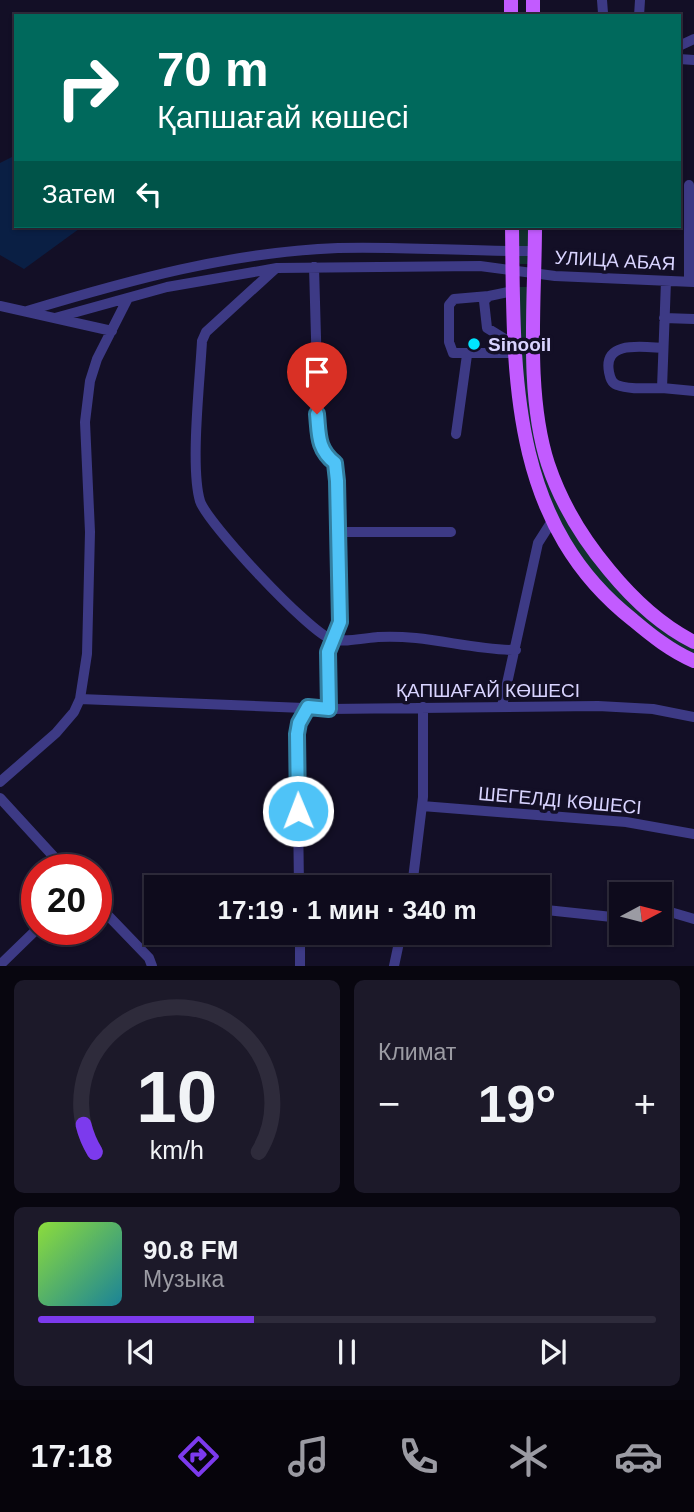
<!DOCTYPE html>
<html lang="ru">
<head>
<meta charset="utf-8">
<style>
  :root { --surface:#0e0b1c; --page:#1c1929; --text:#f1f3f6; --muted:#9b9ba3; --line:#2e2b3b; --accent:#7c3aed }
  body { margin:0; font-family:Arial,sans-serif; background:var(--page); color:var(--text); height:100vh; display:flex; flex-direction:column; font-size:26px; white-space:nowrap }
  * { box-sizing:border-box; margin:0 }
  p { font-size:23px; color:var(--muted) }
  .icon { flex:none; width:38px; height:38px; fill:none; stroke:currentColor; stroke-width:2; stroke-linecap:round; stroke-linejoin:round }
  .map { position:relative; height:966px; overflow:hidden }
  .panel { display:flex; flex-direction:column; gap:14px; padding:14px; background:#08060f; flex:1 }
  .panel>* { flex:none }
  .top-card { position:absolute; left:14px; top:14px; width:667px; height:214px; border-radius:0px; box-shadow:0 2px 5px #0004,0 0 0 2px var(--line); background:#00695c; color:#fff; overflow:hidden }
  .needle { width:46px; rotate:83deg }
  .fabs { position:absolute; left:609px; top:882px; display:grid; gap:14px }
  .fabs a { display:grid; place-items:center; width:63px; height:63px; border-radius:0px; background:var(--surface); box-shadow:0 2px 5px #0004,0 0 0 2px var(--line); font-size:35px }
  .speed { position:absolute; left:21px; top:854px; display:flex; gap:14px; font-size:35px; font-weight:700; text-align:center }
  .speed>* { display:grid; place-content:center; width:91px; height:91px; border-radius:50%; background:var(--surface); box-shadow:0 2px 5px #0004,0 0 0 2px var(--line); line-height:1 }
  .speed .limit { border:10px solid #d22; background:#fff; color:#111 }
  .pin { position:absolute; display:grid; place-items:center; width:60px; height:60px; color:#fff; margin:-72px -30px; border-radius:50% 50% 50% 0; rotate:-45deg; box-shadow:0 0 7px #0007 }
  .pin .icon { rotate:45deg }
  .me { position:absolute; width:77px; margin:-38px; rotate:359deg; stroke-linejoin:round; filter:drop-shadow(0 0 5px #0008) }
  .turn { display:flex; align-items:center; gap:24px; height:147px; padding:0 28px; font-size:32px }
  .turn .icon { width:91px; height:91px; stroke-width:2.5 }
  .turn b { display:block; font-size:49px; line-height:60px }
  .then { display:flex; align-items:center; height:66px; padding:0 28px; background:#0003; gap:14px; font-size:26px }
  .big { font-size:52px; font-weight:800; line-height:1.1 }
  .panel .widget { flex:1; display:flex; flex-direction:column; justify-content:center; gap:10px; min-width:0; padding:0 24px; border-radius:10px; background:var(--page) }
  .panel .dial { align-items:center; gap:0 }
  .dial svg { height:182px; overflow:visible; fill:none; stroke:var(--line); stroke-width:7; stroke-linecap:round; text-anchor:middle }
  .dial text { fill:var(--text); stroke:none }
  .song { display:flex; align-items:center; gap:21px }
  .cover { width:84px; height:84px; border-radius:10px; background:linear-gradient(135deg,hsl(90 70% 55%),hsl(190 70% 35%)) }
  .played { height:7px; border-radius:4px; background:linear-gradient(90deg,var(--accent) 35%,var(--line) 35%) }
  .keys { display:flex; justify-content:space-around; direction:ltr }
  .heat { display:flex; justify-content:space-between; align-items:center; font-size:38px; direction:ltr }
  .panel .tiles { flex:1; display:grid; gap:14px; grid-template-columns:1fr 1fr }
  .widget:last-child { grid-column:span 2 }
  .trip { position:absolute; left:144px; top:875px; width:406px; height:70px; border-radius:0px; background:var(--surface); box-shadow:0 2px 5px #0004,0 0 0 2px var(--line); font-weight:800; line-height:70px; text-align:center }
  .tab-bar { display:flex; height:112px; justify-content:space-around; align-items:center; background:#06040b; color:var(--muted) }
  .tab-bar .icon { width:49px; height:49px }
  .tab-bar .on { color:var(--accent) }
  .tab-bar b { font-size:32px; color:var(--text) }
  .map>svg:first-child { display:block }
</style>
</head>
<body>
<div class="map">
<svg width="694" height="966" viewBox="0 0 694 966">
  <rect width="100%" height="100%" fill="#130f26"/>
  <path fill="#12302f" d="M518 226H529L528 264H520L518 260Z
    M519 287H528L542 455 585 549 694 648V657C674 643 650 630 632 614 567 557 532 479 522 395 517 360 520 323 519 287Z"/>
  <path fill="#0a1f44" d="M16 155V226H83L24 269 0 255V163Z"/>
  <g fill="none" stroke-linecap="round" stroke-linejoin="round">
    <path stroke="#3d3a85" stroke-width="10" d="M602 0 603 13
      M639 16 640 0
      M679 46 694 39
      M679 59 694 60
      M314 267 319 443 324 454 335 463 339 500 340 622 328 652 329 709
      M275 269 206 332 202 341C200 380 190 467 200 501 207 523 309 632 331 639 343 643 365 638 378 637 425 634 470 650 516 650
      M666 281 662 388 694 391
      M689 282V185
      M489 296 454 299 449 305V342L453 353H513
      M0 306 112 331
      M27 311C130 280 231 252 338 248 404 246 469 252 535 251
      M55 318 167 287 277 268 480 266 555 276 694 282
      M664 318 694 319
      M513 344 487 328 484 301 489 296 513 291
      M662 388C649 388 629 390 617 385 611 383 610 377 609 372 603 340 643 347 663 348
      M456 434 467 355
      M338 532H451
      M80 699 329 709 598 706 653 709 694 717
      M502 706 538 543 552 521
      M0 782 56 733 74 712 80 699 87 654 90 532 85 422 90 381 97 359 128 298
      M0 798 66 870
      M422 806 626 822 694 834
      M299 887 297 734 299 723 308 707
      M299 887H375
      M412 887 423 797V707
      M96 903 149 958 152 966
      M537 909 612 917 621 914
      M660 909 694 919
      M300 933V966
      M0 965 37 929
      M394 966 401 933"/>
    <path stroke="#c25bff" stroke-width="14" d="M511 0V16
      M533 0V16
      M512 226C514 370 507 521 633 620 652 636 671 651 694 661
      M535 226C535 300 525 393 548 464 561 503 583 539 609 570 632 598 662 626 694 642"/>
  </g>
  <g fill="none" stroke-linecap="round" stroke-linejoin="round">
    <defs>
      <path id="route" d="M298 811 297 734 299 723 308 707 329 709 328 652 340 622 337 481 335 463C317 449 319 434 317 414"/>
    </defs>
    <use href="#route" stroke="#337fa1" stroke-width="18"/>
    <use href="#route" stroke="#4fc3f7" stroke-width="12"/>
  </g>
  <circle fill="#00e5ff" stroke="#130f26" stroke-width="2.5" cx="474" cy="344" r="7"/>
  <g text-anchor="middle" stroke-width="7" stroke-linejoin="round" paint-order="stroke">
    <g font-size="19" fill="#d9d4ff" stroke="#130f26">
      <text transform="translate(615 260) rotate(3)" y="7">УЛИЦА АБАЯ</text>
      <text x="488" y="697">ҚАПШАҒАЙ КӨШЕСІ</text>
      <text transform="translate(560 800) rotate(5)" y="7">ШЕГЕЛДІ КӨШЕСІ</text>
    </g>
    <g font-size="19" font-weight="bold" fill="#d9d4ff" stroke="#130f26" text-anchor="start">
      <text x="488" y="351">Sinooil</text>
    </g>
  </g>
</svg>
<div class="fabs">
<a><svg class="needle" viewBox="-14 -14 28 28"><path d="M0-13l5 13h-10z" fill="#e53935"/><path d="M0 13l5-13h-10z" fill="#9b9ba3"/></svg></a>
</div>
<div class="speed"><div class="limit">20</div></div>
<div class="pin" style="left:317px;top:414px;background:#d93025"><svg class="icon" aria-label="arrive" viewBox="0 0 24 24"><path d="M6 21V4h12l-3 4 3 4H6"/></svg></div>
<svg class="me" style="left:298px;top:811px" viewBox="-20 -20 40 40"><circle r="17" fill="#4fc3f7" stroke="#fff" stroke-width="3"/><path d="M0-11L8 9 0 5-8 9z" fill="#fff"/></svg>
<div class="trip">17:19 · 1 мин · 340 m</div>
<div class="top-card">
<div class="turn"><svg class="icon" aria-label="right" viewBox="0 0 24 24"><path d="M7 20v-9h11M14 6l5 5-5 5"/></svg><div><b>70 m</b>Қапшағай көшесі</div></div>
<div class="then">Затем<svg class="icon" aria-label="left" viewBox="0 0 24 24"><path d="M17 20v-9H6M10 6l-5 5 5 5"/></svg></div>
</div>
</div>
<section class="panel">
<div class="tiles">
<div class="widget dial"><svg viewBox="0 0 100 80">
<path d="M14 69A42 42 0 1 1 86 69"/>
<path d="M14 69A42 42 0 0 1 9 57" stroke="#7c3aed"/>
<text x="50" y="56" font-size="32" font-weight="700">10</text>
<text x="50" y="72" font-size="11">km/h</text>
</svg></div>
<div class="widget"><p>Климат</p>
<div class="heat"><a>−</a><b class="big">19°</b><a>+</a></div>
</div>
<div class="widget">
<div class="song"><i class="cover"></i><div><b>90.8 FM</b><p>Музыка</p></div></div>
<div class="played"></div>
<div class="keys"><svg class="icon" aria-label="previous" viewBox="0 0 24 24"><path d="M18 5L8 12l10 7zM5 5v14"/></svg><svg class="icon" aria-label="pause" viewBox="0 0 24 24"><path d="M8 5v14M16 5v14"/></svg><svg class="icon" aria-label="next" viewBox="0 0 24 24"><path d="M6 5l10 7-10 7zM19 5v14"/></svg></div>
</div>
</div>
</section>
<nav class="tab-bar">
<b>17:18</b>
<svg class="icon on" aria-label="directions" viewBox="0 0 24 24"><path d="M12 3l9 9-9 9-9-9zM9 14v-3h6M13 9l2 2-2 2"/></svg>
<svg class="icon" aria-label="music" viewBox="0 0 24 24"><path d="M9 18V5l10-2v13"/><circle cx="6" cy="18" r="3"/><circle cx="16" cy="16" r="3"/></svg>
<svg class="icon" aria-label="phone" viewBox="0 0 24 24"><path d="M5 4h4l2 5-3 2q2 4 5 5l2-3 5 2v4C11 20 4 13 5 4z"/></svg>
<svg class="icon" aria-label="climate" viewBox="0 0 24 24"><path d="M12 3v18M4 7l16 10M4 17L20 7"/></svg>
<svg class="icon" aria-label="car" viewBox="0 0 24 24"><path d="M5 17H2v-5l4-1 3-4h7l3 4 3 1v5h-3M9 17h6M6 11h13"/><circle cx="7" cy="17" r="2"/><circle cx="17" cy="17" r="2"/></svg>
</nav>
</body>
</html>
